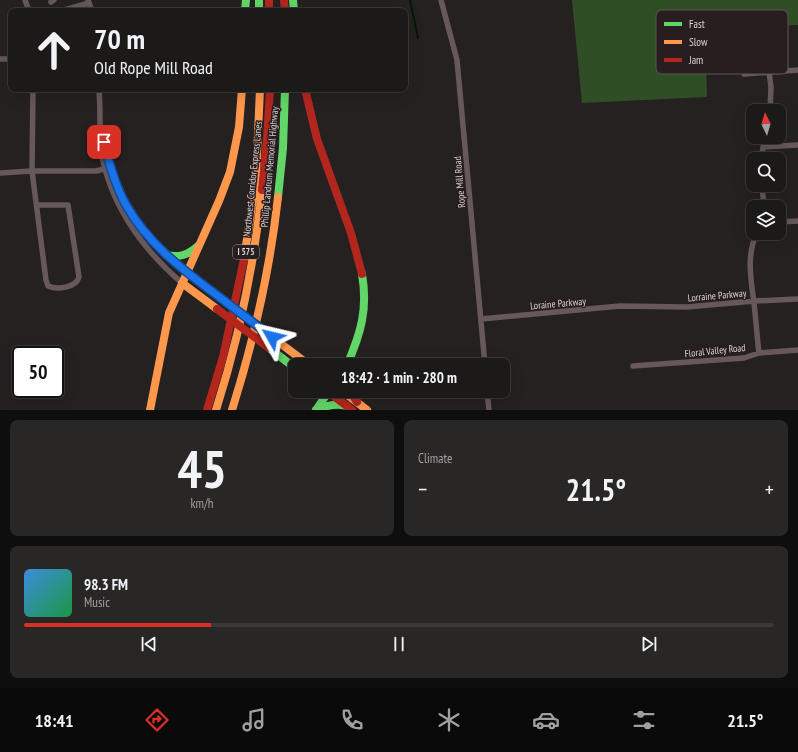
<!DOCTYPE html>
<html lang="en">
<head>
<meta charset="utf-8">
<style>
  :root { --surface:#1c1919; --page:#292626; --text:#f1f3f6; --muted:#a0a0a2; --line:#3a3838; --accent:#d93025 }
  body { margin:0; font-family:"PT Sans Narrow",sans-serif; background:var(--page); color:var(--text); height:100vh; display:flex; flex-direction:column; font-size:15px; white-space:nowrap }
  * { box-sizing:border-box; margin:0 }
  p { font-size:13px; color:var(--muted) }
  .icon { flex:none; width:22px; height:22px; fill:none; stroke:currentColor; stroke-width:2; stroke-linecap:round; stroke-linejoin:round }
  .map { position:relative; height:410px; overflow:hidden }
  .drawer { display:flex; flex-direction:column; gap:10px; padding:10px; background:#0f0e0e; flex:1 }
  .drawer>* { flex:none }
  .hud { position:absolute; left:8px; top:8px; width:400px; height:84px; border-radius:8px; box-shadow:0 4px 16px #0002,0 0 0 1px var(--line); background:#1c1919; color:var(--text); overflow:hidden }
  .needle { width:26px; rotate:355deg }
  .fabs { position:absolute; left:746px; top:104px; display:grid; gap:8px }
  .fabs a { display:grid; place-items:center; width:40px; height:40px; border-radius:8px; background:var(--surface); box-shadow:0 4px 16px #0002,0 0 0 1px var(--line); font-size:20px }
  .speed { position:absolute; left:12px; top:346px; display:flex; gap:8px; font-size:20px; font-weight:700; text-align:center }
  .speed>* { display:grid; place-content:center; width:52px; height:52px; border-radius:50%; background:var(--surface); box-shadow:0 4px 16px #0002,0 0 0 1px var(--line); line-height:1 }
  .speed .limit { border:2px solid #111; border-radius:6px; background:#fff; color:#111 }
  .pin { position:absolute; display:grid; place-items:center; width:34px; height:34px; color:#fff; margin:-17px; border-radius:8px; box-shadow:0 2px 6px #0006 }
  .me { position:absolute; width:44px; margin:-22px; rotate:307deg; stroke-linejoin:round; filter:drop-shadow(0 0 3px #0008) }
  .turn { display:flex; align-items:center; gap:14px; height:84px; padding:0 20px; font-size:18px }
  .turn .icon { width:52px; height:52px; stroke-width:2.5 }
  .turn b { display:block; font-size:28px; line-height:34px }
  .big { font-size:30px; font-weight:700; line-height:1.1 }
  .drawer .widget { flex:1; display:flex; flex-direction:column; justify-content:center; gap:6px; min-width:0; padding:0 14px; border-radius:8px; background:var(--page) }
  .drawer .dial { align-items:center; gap:0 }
  .dial b { font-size:52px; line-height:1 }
  .song { display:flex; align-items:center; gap:12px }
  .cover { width:48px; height:48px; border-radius:6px; background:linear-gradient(135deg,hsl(210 70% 55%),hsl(140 70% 35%)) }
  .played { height:4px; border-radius:2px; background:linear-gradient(90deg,var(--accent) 25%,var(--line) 25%) }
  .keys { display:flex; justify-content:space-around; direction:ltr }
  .heat { display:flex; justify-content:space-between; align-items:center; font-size:22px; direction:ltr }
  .drawer .tiles { flex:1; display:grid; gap:10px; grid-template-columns:1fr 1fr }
  .widget:last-child { grid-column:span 2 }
  .trip { position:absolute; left:288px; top:358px; width:222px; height:40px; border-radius:8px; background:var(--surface); box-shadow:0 4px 16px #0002,0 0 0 1px var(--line); font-weight:700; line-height:40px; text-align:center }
  .tab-bar { display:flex; height:64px; justify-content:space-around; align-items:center; background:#0b0a0a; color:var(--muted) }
  .tab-bar .icon { width:28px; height:28px }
  .tab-bar .on { color:var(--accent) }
  .tab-bar b { font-size:18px; color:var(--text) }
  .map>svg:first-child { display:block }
</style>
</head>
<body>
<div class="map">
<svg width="798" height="410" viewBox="0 0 798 410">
  <rect width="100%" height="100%" fill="#262121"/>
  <path fill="#304e26" d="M572 0H798V25L705 29 707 97 582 103Z"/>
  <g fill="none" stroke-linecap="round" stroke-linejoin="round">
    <path stroke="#041803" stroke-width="2" d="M410 0 418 38"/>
    <path stroke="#67585a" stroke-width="5.5" d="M25 0 29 11
      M88 0 92 11
      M441 0 457 60 485 365
      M51 2 54 0
      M61 11 89 3
      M0 59H11
      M769 72 771 87 770 111
      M744 74 798 70
      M33 89 32 171 46 280 48 286C57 290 76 288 79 277L68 205H37
      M99 89C100 101 100 113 100 126 101 132 100 138 100 144 107 200 140 247 182 283
      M102 135C106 151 110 167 116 182 131 221 156 246 187 273
      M763 147 798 145
      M761 159 765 137
      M0 173 32 171H96L108 168
      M762 185 764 207
      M779 222 798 221
      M757 233C746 254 751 281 754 303 756 320 757 337 759 353
      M481 319 620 306 687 307 754 301 798 299
      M633 366 744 358 759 353 798 350
      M487 391 489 410"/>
    <path stroke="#63d668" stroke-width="8" d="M259 0V11
      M293 0 294 11
      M245 11 246 0
      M278 197 283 148 285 89
      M166 255C179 258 188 255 198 246
      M269 348 295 368
      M347 365C361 333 368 309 362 274
      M316 410C327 405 336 403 347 406
      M316 410 329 391"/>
    <path stroke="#ff974d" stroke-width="8" d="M244 259 256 178 260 89
      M187 273 219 297
      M182 283 217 309
      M272 337 309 365
      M342 391 367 410
      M150 410 169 313 219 201 230 172 239 127 242 89
      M216 410C239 338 254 265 262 190
      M232 410C254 340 270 270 278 197"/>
    <path stroke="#b3261e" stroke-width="8" d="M269 0V11
      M284 0 285 11
      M305 89 317 139 351 233 362 274
      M262 190 267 140 270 89
      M327 391 352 410
      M350 391 357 402
      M207 410 223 357 244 259"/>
    <path stroke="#ff974d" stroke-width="8" d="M219 297 272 337"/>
    <path stroke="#b3261e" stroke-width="8" d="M217 309 269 348"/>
  </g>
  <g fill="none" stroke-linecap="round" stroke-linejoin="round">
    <defs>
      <path id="route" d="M104 142C109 164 115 185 126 205 148 244 183 270 218 296 236 310 254 323 272 337"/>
    </defs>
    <use href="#route" stroke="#114b97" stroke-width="10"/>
    <use href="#route" stroke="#1a73e8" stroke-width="7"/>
  </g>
  <g text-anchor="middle" stroke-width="3" stroke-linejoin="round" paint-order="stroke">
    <rect fill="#291e1f" stroke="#a69d9e" stroke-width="1" x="233" y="245" width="26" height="14" rx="3"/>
    <g font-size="9" font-weight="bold" fill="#dcd4d5">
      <text x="246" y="255">I 575</text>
    </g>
    <g font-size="10" fill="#dcd4d5" stroke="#291e1f">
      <text transform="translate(269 167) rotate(-85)" y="4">Phillip Landrum Memorial Highway</text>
      <text transform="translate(252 179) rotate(-84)" y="4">Northwest Corridor Express Lanes</text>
      <text transform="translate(459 182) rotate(-95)" y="4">Rope Mill Road</text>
      <text transform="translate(717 295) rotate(-5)" y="4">Lorraine Parkway</text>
      <text transform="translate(558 303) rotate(-5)" y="4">Loraine Parkway</text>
      <text transform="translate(715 350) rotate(-6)" y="4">Floral Valley Road</text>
    </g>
  </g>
  <rect x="656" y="10" width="132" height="64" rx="6" fill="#291e1f" stroke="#5f5556" stroke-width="1"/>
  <rect x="664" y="22" width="18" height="4" fill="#63d668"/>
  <rect x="664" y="40" width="18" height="4" fill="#ff974d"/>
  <rect x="664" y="58" width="18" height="4" fill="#b3261e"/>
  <g font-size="11" fill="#dcd4d5">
    <text x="689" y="28">Fast</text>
    <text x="689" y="46">Slow</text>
    <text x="689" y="64">Jam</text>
  </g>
</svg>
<div class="fabs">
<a><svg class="needle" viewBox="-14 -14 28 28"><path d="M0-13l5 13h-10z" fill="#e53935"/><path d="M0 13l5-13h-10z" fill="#a0a0a2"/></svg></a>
<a><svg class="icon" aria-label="search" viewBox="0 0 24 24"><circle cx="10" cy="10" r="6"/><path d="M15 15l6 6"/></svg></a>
<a><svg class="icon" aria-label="layers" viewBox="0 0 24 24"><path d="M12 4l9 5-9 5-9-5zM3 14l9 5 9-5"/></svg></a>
</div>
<div class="speed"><div class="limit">50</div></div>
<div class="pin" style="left:104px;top:142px;background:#d93025"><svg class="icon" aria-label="arrive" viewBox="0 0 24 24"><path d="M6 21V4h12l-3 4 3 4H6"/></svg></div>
<svg class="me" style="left:272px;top:337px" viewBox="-20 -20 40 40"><path d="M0-17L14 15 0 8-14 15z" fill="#1a73e8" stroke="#fff" stroke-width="4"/></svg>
<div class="trip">18:42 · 1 min · 280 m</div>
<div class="hud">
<div class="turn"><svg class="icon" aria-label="ahead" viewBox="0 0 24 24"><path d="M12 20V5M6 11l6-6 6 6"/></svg><div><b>70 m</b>Old Rope Mill Road</div></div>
</div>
</div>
<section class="drawer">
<div class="tiles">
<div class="widget dial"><b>45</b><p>km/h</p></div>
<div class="widget"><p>Climate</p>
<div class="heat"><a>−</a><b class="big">21.5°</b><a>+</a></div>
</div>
<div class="widget">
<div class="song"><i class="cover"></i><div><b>98.3 FM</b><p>Music</p></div></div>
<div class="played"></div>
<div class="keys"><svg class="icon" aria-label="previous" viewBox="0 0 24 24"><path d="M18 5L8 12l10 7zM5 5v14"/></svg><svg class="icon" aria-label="pause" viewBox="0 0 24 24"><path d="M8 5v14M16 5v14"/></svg><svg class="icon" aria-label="next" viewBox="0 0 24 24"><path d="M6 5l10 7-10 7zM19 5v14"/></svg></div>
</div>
</div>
</section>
<nav class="tab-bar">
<b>18:41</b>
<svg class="icon on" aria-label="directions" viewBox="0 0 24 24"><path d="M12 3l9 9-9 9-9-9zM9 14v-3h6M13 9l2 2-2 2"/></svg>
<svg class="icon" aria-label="music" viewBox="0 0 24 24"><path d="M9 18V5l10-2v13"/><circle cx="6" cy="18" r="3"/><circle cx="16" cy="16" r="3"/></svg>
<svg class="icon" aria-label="phone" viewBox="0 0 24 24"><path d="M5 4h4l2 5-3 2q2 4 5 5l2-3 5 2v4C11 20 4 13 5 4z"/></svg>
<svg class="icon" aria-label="climate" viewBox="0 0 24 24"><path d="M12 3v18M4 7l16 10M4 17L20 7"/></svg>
<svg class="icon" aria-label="car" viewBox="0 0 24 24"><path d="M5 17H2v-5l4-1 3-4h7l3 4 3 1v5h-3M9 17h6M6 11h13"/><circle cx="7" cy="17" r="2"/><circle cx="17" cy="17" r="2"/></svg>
<svg class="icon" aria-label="filters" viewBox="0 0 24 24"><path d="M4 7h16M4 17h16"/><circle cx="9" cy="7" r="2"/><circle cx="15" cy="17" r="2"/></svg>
<b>21.5°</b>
</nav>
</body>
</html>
